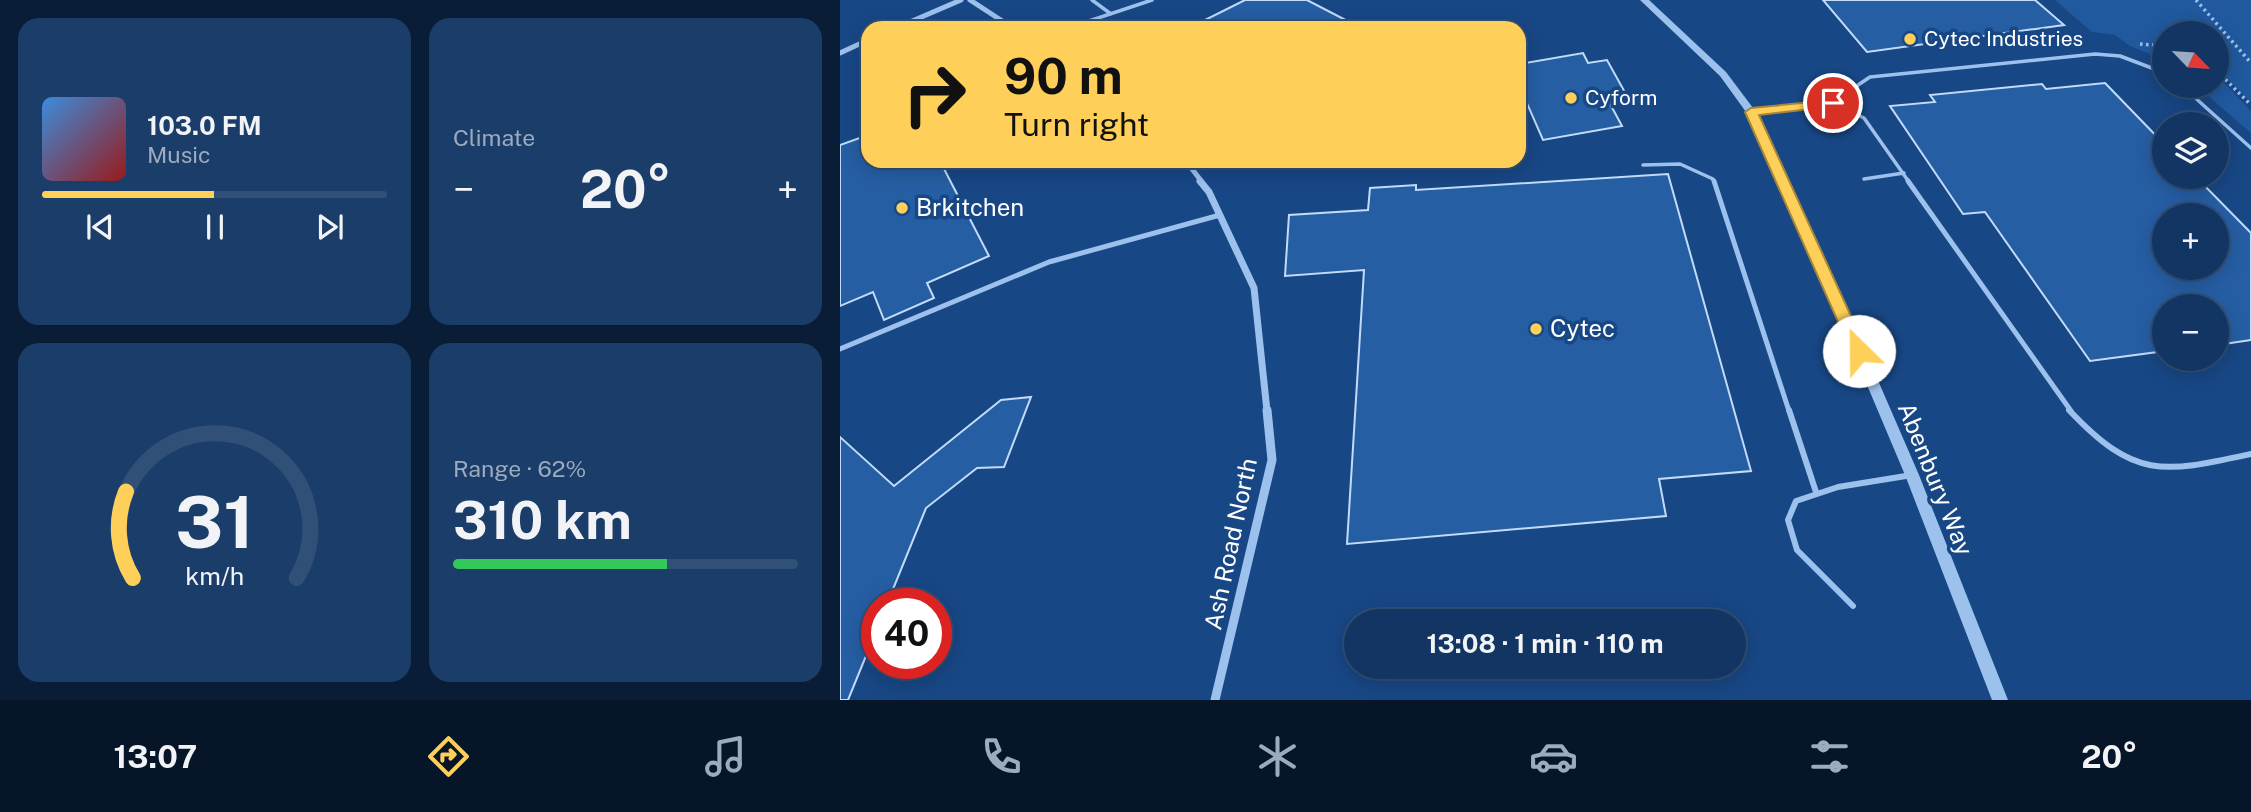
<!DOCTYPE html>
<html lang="en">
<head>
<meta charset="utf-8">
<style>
  :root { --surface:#123564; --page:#1b3d6a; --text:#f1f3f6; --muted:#9cabbf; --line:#315078; --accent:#ffd059 }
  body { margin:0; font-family:"Public Sans",sans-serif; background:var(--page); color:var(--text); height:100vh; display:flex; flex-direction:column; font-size:26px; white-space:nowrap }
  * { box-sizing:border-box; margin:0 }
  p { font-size:23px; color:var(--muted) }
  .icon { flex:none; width:38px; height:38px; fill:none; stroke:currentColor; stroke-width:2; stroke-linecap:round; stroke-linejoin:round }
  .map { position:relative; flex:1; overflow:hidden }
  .side { display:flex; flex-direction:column; gap:18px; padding:18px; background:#0a1d37; width:840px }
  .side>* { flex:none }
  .hud { position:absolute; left:21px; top:21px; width:665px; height:147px; border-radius:21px; box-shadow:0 4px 18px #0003,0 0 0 2px var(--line); background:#ffd059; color:#111; overflow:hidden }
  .needle { width:46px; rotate:115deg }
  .buttons { position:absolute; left:1312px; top:21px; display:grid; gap:14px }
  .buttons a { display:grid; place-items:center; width:77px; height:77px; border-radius:50%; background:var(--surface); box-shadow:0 4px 18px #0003,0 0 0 2px var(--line); font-size:35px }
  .speed { position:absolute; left:21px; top:588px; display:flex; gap:14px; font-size:35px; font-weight:700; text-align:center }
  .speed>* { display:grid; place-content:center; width:91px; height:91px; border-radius:50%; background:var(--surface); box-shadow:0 4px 18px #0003,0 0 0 2px var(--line); line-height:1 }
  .speed .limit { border:10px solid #d22; background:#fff; color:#111 }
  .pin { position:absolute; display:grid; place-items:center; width:60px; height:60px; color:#fff; margin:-30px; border:4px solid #fff; border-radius:50%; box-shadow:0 2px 7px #0007 }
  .me { position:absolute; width:77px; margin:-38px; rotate:337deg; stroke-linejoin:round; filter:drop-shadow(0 0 5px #0008) }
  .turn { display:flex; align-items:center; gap:24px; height:147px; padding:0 28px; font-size:32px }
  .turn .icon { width:91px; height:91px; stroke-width:2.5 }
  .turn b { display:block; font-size:49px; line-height:60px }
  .big { font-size:52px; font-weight:700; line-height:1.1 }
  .side .card { flex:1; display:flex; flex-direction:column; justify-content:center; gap:10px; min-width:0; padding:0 24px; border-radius:21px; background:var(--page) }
  .side .dial { align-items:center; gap:0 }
  .dial svg { height:182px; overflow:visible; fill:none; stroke:var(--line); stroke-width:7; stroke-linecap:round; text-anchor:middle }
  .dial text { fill:var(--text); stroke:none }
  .song { display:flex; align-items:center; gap:21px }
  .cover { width:84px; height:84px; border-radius:10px; background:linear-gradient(135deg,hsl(210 70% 55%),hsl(0 70% 35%)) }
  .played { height:7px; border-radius:4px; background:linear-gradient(90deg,var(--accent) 50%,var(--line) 50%) }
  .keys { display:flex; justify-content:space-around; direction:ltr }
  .heat { display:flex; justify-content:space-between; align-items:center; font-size:38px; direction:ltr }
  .charge { height:10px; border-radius:5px; background:linear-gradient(90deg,#34c759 62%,var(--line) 0) }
  .side .tiles { flex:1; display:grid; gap:18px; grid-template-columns:repeat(2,1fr) }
  .trip { position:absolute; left:504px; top:609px; width:402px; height:70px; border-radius:35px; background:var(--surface); box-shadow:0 4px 18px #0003,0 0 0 2px var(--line); font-weight:700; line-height:70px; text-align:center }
  .tabs { display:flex; height:112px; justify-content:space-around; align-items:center; background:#071528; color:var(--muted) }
  .tabs .icon { width:49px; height:49px }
  .tabs .selected { color:var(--accent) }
  .tabs b { font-size:32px; color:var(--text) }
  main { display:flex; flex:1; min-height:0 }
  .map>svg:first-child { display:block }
</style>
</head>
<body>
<main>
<section class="side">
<div class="tiles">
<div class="card">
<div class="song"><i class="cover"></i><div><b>103.0 FM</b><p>Music</p></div></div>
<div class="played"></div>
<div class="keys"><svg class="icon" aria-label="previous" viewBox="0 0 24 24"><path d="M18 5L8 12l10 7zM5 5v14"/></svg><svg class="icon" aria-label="pause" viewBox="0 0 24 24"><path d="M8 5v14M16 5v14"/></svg><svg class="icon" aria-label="next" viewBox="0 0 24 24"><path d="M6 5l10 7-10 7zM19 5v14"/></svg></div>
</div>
<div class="card"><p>Climate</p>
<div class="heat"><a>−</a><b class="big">20°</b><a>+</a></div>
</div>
<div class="card dial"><svg viewBox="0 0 100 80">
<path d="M14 69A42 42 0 1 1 86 69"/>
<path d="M14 69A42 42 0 0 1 11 31" stroke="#ffd059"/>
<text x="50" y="56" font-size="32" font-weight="700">31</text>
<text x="50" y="72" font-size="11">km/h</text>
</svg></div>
<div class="card"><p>Range · 62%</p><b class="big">310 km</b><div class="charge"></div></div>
</div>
</section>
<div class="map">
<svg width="1411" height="700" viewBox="0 0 1411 700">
  <rect width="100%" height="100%" fill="#184785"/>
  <path fill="#20599e" d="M1215 0H1411V102L1377 69V33H1325V60L1290 46 1275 35 1252 32Z
    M1377 75 1411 111V133L1357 86H1377Z"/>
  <path fill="#265ea4" stroke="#c2dbf9" stroke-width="2" fill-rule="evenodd" d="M405 0H467L521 28H349Z
    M983 0H1195L1224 25 1027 52Z
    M743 53 748 63 767 60 787 96 768 100 782 126 703 140 679 85V64Z
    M1265 83 1325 145V177H1356L1411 233V340L1377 345V306H1325V351L1250 361 1145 212 1123 214 1050 106 1095 102 1090 95 1202 84 1206 89ZM1325 215H1377V268H1325Z
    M28 135V161H100L149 256 87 283 94 298 44 320 33 292 0 306V145Z
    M828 174 911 471 819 479 826 516 507 544 524 270 445 276 449 215 528 210 530 188 576 185V190Z
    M191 397 164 467 137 468 86 508 47 604H37V629L8 700H0V437L54 486 161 400Z"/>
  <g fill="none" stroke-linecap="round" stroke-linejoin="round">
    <path stroke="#9dc1ed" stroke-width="3.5" stroke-dasharray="2.5 3.5" stroke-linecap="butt" d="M1356 0 1411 63
      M1300 44 1325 46
      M1377 71 1411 105"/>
    <path stroke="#9dc1ed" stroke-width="3.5" d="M252 0 271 14
      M228 28 312 0
      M1342 86 1411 148
      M1006 108 1018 85 1030 77 1255 54 1280 56 1325 73
      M911 112 993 103 1024 118 1069 182
      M803 165 840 164 873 179 874 182
      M1024 179 1064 173"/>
    <path stroke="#9dc1ed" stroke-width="5" d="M874 181 949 411
      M1068 181 1231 411
      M0 349 209 262 380 215"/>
    <path stroke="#9dc1ed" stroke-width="6" d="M949 410 976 492
      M1229 410C1295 480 1323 473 1411 454
      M1013 606 957 550 948 520 956 501 998 487 1072 475"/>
    <path stroke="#9dc1ed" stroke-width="5" d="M130 0 173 28
      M56 28 121 0
      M0 53 28 40
      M346 161 362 182"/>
    <path stroke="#9dc1ed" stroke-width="7" d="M360 181 369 192 414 288 427 411"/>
    <path stroke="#9dc1ed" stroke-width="9" d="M375 700 432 460 427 410"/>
    <path fill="#9dc1ed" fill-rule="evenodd" d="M800 0H809L886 72 916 112 1004 302 1079 475 1168 700H1152L1065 475 992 302 906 112 880 76Z"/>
  </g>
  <path fill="#ffd059" stroke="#a6873a" stroke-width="2" d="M993 100 997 101V106L919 115 1027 351 1019 358 1011 351 905 112 911 108Z"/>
  <g fill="#ffd059" stroke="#184785" stroke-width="2.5">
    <circle cx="1070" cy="39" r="7"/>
    <circle cx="731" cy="98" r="7"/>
    <circle cx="62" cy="208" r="7"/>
    <circle cx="696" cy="329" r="7"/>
  </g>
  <g text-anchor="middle" stroke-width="7" stroke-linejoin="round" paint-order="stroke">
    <g font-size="21" fill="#fff" stroke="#184785" text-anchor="start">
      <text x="1084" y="46">Cytec Industries</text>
      <text x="745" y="105">Cyform</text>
    </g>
    <g font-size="24" fill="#fff" stroke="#184785" text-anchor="start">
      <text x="76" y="216">Brkitchen</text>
      <text x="710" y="337">Cytec</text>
    </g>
    <g font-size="24" fill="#fff" stroke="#184785">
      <text transform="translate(1095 479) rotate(68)" y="8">Abenbury Way</text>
      <text transform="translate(391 544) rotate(-78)" y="8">Ash Road North</text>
    </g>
  </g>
</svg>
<div class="buttons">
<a><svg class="needle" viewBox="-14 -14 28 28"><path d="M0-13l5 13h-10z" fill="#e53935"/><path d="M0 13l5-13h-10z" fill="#9cabbf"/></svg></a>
<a><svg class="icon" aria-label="layers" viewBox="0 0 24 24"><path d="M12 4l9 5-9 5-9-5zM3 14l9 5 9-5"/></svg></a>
<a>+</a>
<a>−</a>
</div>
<div class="speed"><div class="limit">40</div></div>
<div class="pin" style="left:993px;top:103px;background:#d93025"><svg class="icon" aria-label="arrive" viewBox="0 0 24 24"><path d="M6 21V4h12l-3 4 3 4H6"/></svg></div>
<svg class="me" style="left:1019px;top:351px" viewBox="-20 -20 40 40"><circle r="19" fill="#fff"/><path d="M0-13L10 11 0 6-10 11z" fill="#ffd059"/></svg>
<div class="trip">13:08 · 1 min · 110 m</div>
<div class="hud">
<div class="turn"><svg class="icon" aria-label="right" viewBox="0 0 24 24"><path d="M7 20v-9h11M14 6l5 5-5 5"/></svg><div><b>90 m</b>Turn right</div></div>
</div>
</div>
</main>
<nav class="tabs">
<b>13:07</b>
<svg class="icon selected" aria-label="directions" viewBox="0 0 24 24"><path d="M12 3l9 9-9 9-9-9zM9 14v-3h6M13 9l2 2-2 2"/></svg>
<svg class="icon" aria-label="music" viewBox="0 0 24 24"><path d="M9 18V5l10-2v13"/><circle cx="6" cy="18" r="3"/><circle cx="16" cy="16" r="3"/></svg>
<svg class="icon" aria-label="phone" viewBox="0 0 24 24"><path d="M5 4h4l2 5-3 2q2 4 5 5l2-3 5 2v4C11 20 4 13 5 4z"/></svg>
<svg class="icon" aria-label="climate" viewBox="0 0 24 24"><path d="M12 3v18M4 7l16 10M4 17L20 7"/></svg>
<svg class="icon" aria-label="car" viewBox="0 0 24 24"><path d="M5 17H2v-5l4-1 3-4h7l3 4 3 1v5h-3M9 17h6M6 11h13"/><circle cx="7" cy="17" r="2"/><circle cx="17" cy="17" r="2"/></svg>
<svg class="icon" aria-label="filters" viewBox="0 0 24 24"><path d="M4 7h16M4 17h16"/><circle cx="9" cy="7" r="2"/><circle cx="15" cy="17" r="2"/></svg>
<b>20°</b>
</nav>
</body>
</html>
